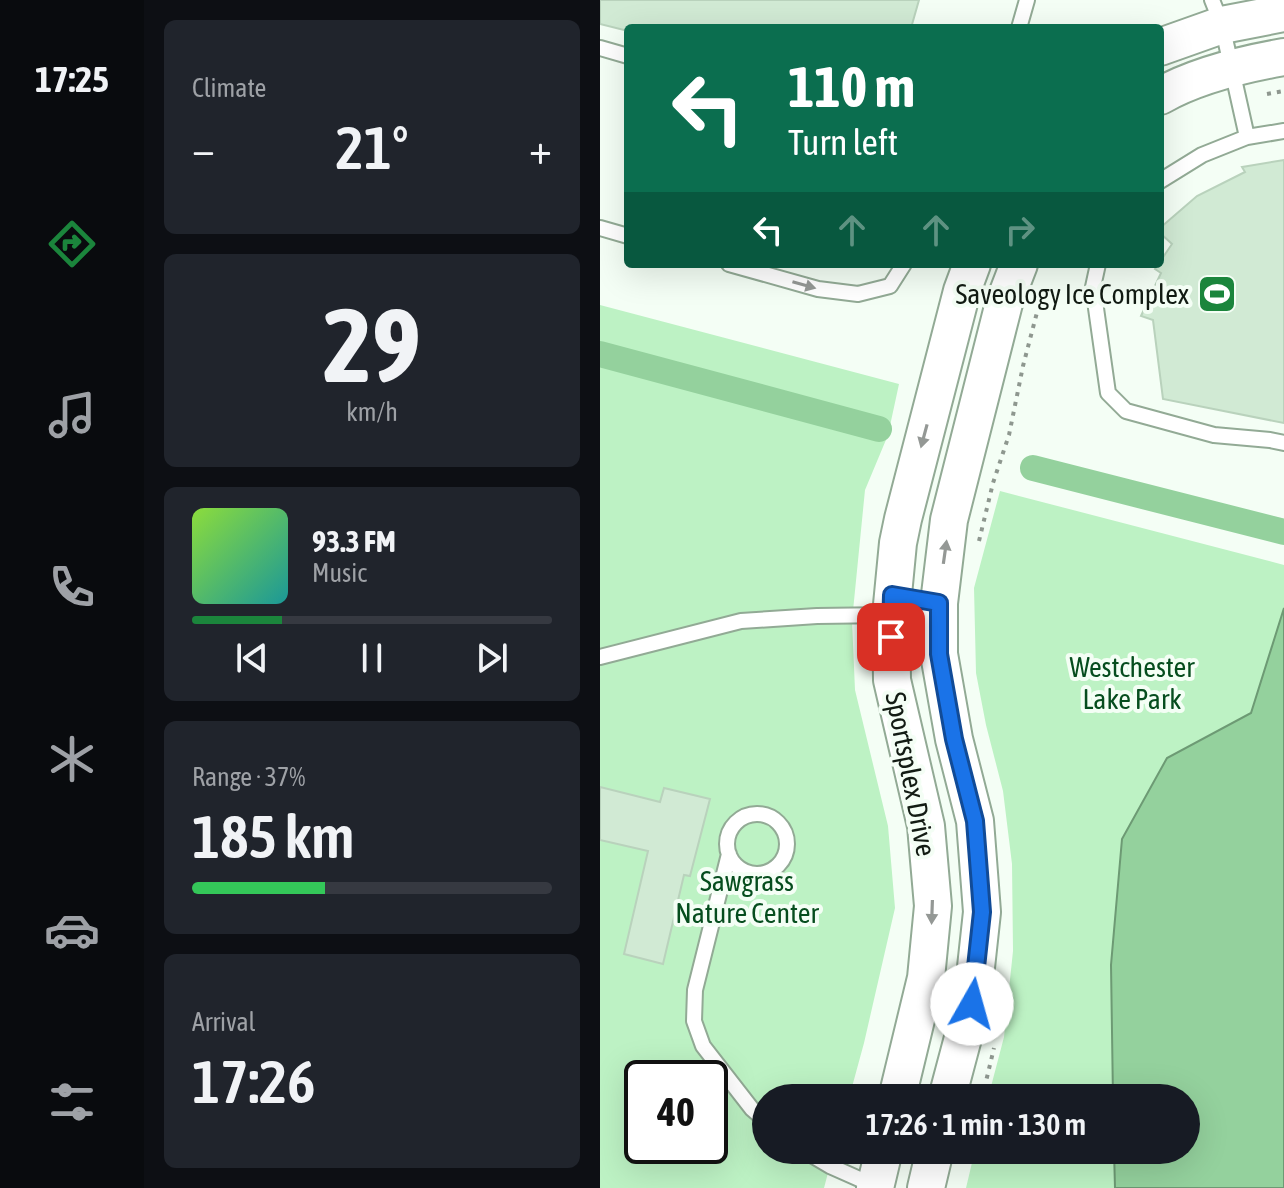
<!DOCTYPE html>
<html lang="en">
<head>
<meta charset="utf-8">
<style>
  :root { --surface:#171b24; --page:#20242c; --text:#f1f3f6; --muted:#9ea1a6; --line:#363941; --accent:#1b853c }
  body { margin:0; font-family:"Asap Condensed",sans-serif; background:var(--page); color:var(--text); height:100vh; display:flex; flex-direction:column; font-size:30px; white-space:nowrap }
  * { box-sizing:border-box; margin:0 }
  p { font-size:26px; color:var(--muted) }
  .icon { flex:none; width:44px; height:44px; fill:none; stroke:currentColor; stroke-width:2; stroke-linecap:round; stroke-linejoin:round }
  .map { position:relative; flex:1; overflow:hidden }
  .details { display:flex; flex-direction:column; gap:20px; padding:20px; background:#0d0f14; width:456px }
  .details>* { flex:none }
  .banner { position:absolute; left:24px; top:24px; width:540px; height:244px; border-radius:8px; box-shadow:0 8px 32px #0002; background:#0b6e4f; color:#fff; overflow:hidden }
  .speed { position:absolute; left:24px; top:1060px; display:flex; gap:16px; font-size:40px; font-weight:700; text-align:center }
  .speed>* { display:grid; place-content:center; width:104px; height:104px; border-radius:50%; background:var(--surface); box-shadow:0 8px 32px #0002; line-height:1 }
  .speed .limit { border:4px solid #111; border-radius:12px; background:#fff; color:#111 }
  .pin { position:absolute; display:grid; place-items:center; width:68px; height:68px; color:#fff; margin:-34px; border-radius:16px; box-shadow:0 4px 12px #0006 }
  .me { position:absolute; width:88px; margin:-44px; rotate:7deg; stroke-linejoin:round; filter:drop-shadow(0 0 6px #0008) }
  .turn { display:flex; align-items:center; gap:28px; height:168px; padding:0 32px; font-size:36px }
  .turn .icon { width:104px; height:104px; stroke-width:2.5 }
  .turn b { display:block; font-size:56px; line-height:68px }
  .lanes { display:flex; align-items:center; height:76px; padding:0 32px; background:#0003; justify-content:center; gap:40px; direction:ltr }
  .lanes .off { opacity:.35 }
  .big { font-size:60px; font-weight:600; line-height:1.1 }
  .details .card { flex:1; display:flex; flex-direction:column; justify-content:center; gap:12px; min-width:0; padding:0 28px; border-radius:12px; background:var(--page) }
  .details .dial { align-items:center; gap:0 }
  .dial b { font-size:104px; line-height:1 }
  .song { display:flex; align-items:center; gap:24px }
  .cover { width:96px; height:96px; border-radius:12px; background:linear-gradient(135deg,hsl(90 70% 55%),hsl(180 70% 35%)) }
  .played { height:8px; border-radius:4px; background:linear-gradient(90deg,var(--accent) 25%,var(--line) 25%) }
  .keys { display:flex; justify-content:space-around; direction:ltr }
  .heat { display:flex; justify-content:space-between; align-items:center; font-size:44px; direction:ltr }
  .charge { height:12px; border-radius:6px; background:linear-gradient(90deg,#34c759 37%,var(--line) 0) }
  .trip { position:absolute; left:152px; top:1084px; width:448px; height:80px; border-radius:40px; background:var(--surface); box-shadow:0 8px 32px #0002; font-weight:600; line-height:80px; text-align:center }
  main { display:flex; flex:1; min-height:0 }
  .menu { display:flex; flex-direction:column; width:144px; justify-content:space-around; align-items:center; background:#090b0e; color:var(--muted) }
  .menu .icon { width:56px; height:56px }
  .menu .current { color:var(--accent) }
  .menu b { font-size:36px; color:var(--text) }
  .map>svg:first-child { display:block }
</style>
</head>
<body>
<main>
<nav class="menu">
<b>17:25</b>
<svg class="icon current" aria-label="directions" viewBox="0 0 24 24"><path d="M12 3l9 9-9 9-9-9zM9 14v-3h6M13 9l2 2-2 2"/></svg>
<svg class="icon" aria-label="music" viewBox="0 0 24 24"><path d="M9 18V5l10-2v13"/><circle cx="6" cy="18" r="3"/><circle cx="16" cy="16" r="3"/></svg>
<svg class="icon" aria-label="phone" viewBox="0 0 24 24"><path d="M5 4h4l2 5-3 2q2 4 5 5l2-3 5 2v4C11 20 4 13 5 4z"/></svg>
<svg class="icon" aria-label="climate" viewBox="0 0 24 24"><path d="M12 3v18M4 7l16 10M4 17L20 7"/></svg>
<svg class="icon" aria-label="car" viewBox="0 0 24 24"><path d="M5 17H2v-5l4-1 3-4h7l3 4 3 1v5h-3M9 17h6M6 11h13"/><circle cx="7" cy="17" r="2"/><circle cx="17" cy="17" r="2"/></svg>
<svg class="icon" aria-label="filters" viewBox="0 0 24 24"><path d="M4 7h16M4 17h16"/><circle cx="9" cy="7" r="2"/><circle cx="15" cy="17" r="2"/></svg>
</nav>
<section class="details">
<div class="card"><p>Climate</p>
<div class="heat"><a>−</a><b class="big">21°</b><a>+</a></div>
</div>
<div class="card dial"><b>29</b><p>km/h</p></div>
<div class="card">
<div class="song"><i class="cover"></i><div><b>93.3 FM</b><p>Music</p></div></div>
<div class="played"></div>
<div class="keys"><svg class="icon" aria-label="previous" viewBox="0 0 24 24"><path d="M18 5L8 12l10 7zM5 5v14"/></svg><svg class="icon" aria-label="pause" viewBox="0 0 24 24"><path d="M8 5v14M16 5v14"/></svg><svg class="icon" aria-label="next" viewBox="0 0 24 24"><path d="M6 5l10 7-10 7zM19 5v14"/></svg></div>
</div>
<div class="card"><p>Range · 37%</p><b class="big">185 km</b><div class="charge"></div></div>
<div class="card"><p>Arrival</p><b class="big">17:26</b></div>
</section>
<div class="map">
<svg width="684" height="1188" viewBox="0 0 684 1188">
  <rect width="100%" height="100%" fill="#f4fef5"/>
  <path fill="#bdf2c4" fill-rule="evenodd" d="M0 305 299 384 288 435 265 490 252 621 255 690 288 826 295 908 264 1043 249 1098H166V1150H234L224 1188H0ZM42 1078H110V1146H42Z
    M400 491 684 565V1188H366L375 1150H586V1098H388L404 1037 413 951 412 864 403 791 386 725 376 673 374 588Z"/>
  <path fill="#94d19d" stroke="#6d9a74" stroke-width="2" d="M684 608V1188H515L514 1150H586V1098H513L511 965 522 839 567 758 651 713Z"/>
  <g fill="none" stroke-linecap="round" stroke-linejoin="round">
    <path stroke="#94d19d" stroke-width="26" d="M0 354 279 429
      M433 468 684 532"/>
  </g>
  <path fill="#d1ead4" stroke="#b9d2bc" stroke-width="2" d="M0 0H319L311 28H28V31L0 24Z
    M684 160V423L563 399 553 320 541 316 561 273 555 269 572 244 560 233V228L597 196 645 172 642 167Z
    M0 787 60 802 64 788 110 799 90 876 84 875 63 964 24 954 48 851 0 840Z"/>
  <g fill="none" stroke-linecap="round" stroke-linejoin="round">
    <defs>
      <path id="service" d="M612 0 622 25 647 137
        M419 28 427 0
        M0 48 28 56
        M560 181 602 155 647 137 684 131
        M0 228 28 236
        M129 264 218 289 258 294 290 286 304 264
        M498 264 493 287 508 393 526 411 614 435 670 440 684 443
        M0 657 141 621 217 616 290 615
        M127 844a30 30 0 1 1 60 0a30 30 0 1 1-60 0Z
        M129 854 95 990 94 1021 103 1046 152 1109 166 1121
        M203 1150 230 1166 275 1186"/>
      <path id="tertiary" d="M560 47 622 25 684 13
        M560 96C595 76 644 64 684 57
        M297 1098 326 978 333 906 326 826 292 680 291 615 298 543 303 519 362 291 372 264
        M347 1098 372 1004 382 912 375 821 354 739 339 654V603L349 520 404 303 419 264
        M275 1188 284 1150
        M326 1188 335 1150"/>
    </defs>
    <use href="#service" stroke="#92aa95" stroke-width="18"/>
    <use href="#tertiary" stroke="#92aa95" stroke-width="40"/>
    <path stroke="#8e978f" stroke-width="4" stroke-dasharray="4 6" stroke-linecap="butt" d="M667 94 684 91
      M379 541 393 483 409 435 423 366 441 297
      M382 1098 394 1048"/>
    <use href="#service" stroke="#fff" stroke-width="14"/>
    <use href="#tertiary" stroke="#fff" stroke-width="36"/>
  </g>
  <defs><path id="oneway-solid" d="M-6-.8H1V-3.2L6.5 0L1 3.2V.8H-6Z" transform="scale(2)"/></defs>
  <g fill="#949895">
    <use href="#oneway-solid" transform="translate(204 285) rotate(16)"/>
    <use href="#oneway-solid" transform="translate(324 436) rotate(105)"/>
    <use href="#oneway-solid" transform="translate(345 552) rotate(-82)"/>
    <use href="#oneway-solid" transform="translate(332 912) rotate(92)"/>
  </g>
  <g fill="none" stroke-linecap="round" stroke-linejoin="round">
    <defs>
      <path id="route" d="M291 637 292 595 339 603V654L354 739 375 821 382 912 372 1004"/>
    </defs>
    <use href="#route" stroke="#114b97" stroke-width="20"/>
    <use href="#route" stroke="#1a73e8" stroke-width="14"/>
  </g>
  <defs>
    <symbol id="stadium-square" viewBox="-11 -11 22 22"><rect x="-9" y="-9" width="18" height="18" rx="4" fill="#1b853c" stroke="#f4fef5"/><path d="M0-5a6.5 5 0 1 0 0 10a6.5 5 0 1 0 0-10ZM-3.5-1.8h7v3.6h-7Z" fill="#fff"/></symbol>
  </defs>
  <g fill-rule="evenodd">
    <use href="#stadium-square" x="595" y="272" width="44" height="44"/>
  </g>
  <g text-anchor="middle" stroke-width="8" stroke-linejoin="round" paint-order="stroke">
    <g font-size="28" fill="#121b13" stroke="#f4fef5" text-anchor="end">
      <text x="589" y="304">Saveology Ice Complex</text>
    </g>
    <g font-size="28" fill="#064d1e" stroke="#f4fef5">
      <text x="532" y="677">Westchester<tspan x="532" dy="32">Lake Park</tspan></text>
      <text x="147" y="891">Sawgrass<tspan x="147" dy="32">Nature Center</tspan></text>
    </g>
    <g font-size="28" fill="#121b13" stroke="#f4fef5">
      <text transform="translate(311 774) rotate(79)" y="10">Sportsplex Drive</text>
    </g>
  </g>
</svg>
<div class="speed"><div class="limit">40</div></div>
<div class="pin" style="left:291px;top:637px;background:#d93025"><svg class="icon" aria-label="arrive" viewBox="0 0 24 24"><path d="M6 21V4h12l-3 4 3 4H6"/></svg></div>
<svg class="me" style="left:372px;top:1004px" viewBox="-20 -20 40 40"><circle r="19" fill="#fff"/><path d="M0-13L10 11 0 6-10 11z" fill="#1a73e8"/></svg>
<div class="trip">17:26 · 1 min · 130 m</div>
<div class="banner">
<div class="turn"><svg class="icon" aria-label="left" viewBox="0 0 24 24"><path d="M17 20v-9H6M10 6l-5 5 5 5"/></svg><div><b>110 m</b>Turn left</div></div>
<div class="lanes"><svg class="icon" aria-label="left" viewBox="0 0 24 24"><path d="M17 20v-9H6M10 6l-5 5 5 5"/></svg><svg class="icon off" aria-label="ahead" viewBox="0 0 24 24"><path d="M12 20V5M6 11l6-6 6 6"/></svg><svg class="icon off" aria-label="ahead" viewBox="0 0 24 24"><path d="M12 20V5M6 11l6-6 6 6"/></svg><svg class="icon off" aria-label="right" viewBox="0 0 24 24"><path d="M7 20v-9h11M14 6l5 5-5 5"/></svg></div>
</div>
</div>
</main>
</body>
</html>
